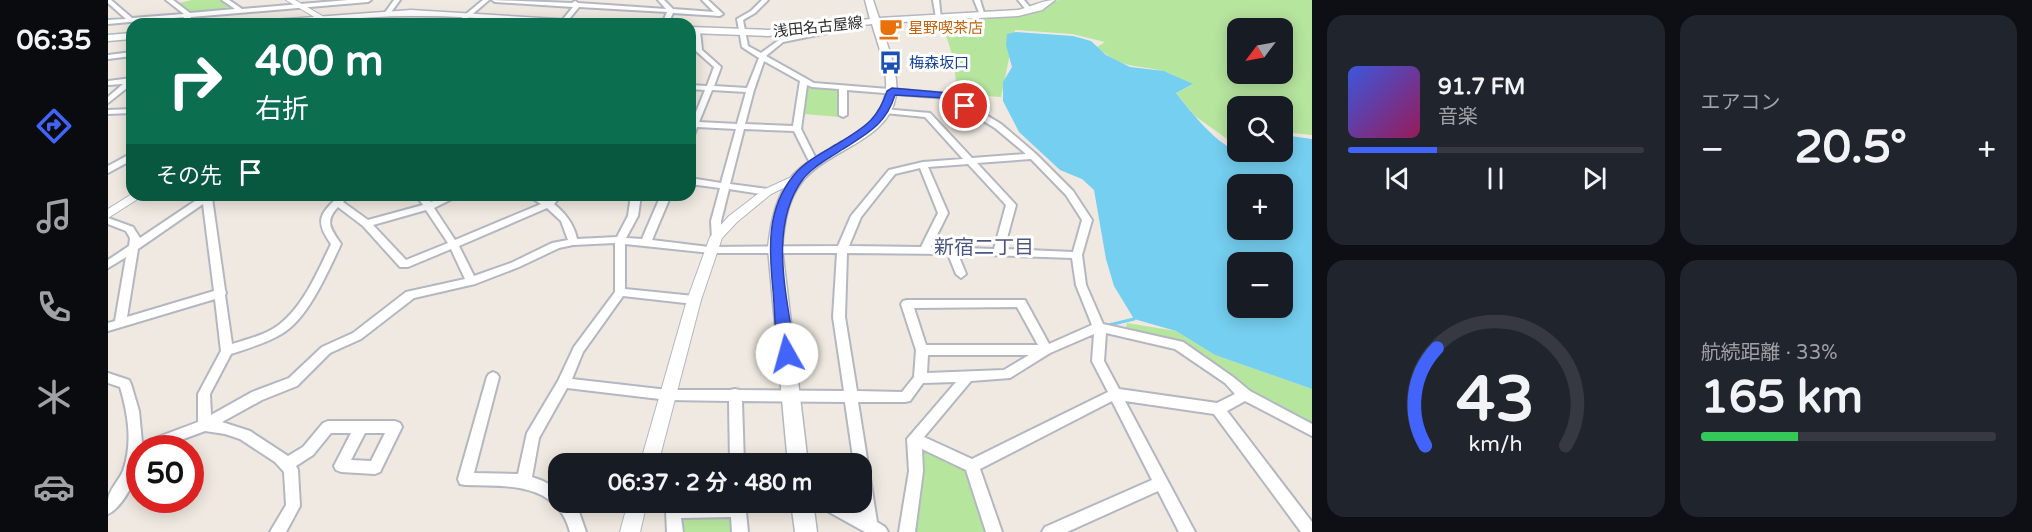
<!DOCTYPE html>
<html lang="ja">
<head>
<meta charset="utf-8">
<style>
  :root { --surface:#171b24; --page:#20242c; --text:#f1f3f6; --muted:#9ea1a6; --line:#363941; --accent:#4264fb }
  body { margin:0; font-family:"Varela Round","Noto Sans JP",sans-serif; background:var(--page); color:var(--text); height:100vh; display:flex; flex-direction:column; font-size:22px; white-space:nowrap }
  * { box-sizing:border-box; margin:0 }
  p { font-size:20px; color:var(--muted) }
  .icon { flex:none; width:33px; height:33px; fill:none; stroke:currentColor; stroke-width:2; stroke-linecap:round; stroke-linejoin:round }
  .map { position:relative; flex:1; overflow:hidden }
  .sheet { display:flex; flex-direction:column; gap:15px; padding:15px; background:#0d0f14; width:720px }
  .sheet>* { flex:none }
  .top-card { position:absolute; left:18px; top:18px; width:570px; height:183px; border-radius:18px; box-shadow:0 3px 15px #0003; background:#0b6e4f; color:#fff; overflow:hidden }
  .needle { width:39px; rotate:238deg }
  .buttons { position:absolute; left:1119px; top:18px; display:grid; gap:12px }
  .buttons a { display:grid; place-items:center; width:66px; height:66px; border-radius:12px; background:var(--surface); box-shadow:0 3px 15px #0003; font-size:30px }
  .speed { position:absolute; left:18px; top:435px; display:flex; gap:12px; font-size:30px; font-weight:700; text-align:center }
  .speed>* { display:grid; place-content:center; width:78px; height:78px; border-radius:50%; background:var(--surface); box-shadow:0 3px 15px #0003; line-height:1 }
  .speed .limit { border:9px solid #d22; background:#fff; color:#111 }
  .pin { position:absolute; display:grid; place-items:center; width:51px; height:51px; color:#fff; margin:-26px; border:3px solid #fff; border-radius:50%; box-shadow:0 2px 6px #0007 }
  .me { position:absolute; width:66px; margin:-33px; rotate:353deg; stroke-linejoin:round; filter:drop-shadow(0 0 4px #0008) }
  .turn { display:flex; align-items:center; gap:21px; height:126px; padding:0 30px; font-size:27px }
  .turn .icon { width:78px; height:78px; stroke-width:2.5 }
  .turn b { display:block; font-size:42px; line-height:51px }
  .then { display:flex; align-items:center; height:57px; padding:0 30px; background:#0003; gap:12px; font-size:22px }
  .big { font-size:45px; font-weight:700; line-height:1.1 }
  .sheet .widget { flex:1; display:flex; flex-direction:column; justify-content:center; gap:9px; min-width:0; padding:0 21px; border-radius:18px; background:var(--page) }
  .sheet .dial { align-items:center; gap:0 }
  .dial svg { height:156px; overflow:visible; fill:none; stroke:var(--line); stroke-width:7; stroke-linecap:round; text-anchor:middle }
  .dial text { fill:var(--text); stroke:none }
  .song { display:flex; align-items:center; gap:18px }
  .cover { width:72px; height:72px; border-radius:9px; background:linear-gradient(135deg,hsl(230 70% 55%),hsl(330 70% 35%)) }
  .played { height:6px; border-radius:3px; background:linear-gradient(90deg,var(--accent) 30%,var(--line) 30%) }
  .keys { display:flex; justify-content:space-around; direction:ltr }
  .heat { display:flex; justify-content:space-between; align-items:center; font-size:33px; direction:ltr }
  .charge { height:9px; border-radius:4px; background:linear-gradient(90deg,#34c759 33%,var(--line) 0) }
  .sheet .tiles { flex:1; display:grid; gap:15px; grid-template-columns:repeat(2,1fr) }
  .trip { position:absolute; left:440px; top:453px; width:324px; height:60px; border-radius:18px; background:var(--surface); box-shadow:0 3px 15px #0003; font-weight:700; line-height:60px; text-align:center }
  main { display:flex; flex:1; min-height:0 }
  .menu { display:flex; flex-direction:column; width:108px; justify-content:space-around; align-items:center; background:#090b0e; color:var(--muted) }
  .menu .icon { width:42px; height:42px }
  .menu .active { color:var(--accent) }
  .menu b { font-size:27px; color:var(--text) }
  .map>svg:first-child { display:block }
</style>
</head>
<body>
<main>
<nav class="menu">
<b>06:35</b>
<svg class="icon active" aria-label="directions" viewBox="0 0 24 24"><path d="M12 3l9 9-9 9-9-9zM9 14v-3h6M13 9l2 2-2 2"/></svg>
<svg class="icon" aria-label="music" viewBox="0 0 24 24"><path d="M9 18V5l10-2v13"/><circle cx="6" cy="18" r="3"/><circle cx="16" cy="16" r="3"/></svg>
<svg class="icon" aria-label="phone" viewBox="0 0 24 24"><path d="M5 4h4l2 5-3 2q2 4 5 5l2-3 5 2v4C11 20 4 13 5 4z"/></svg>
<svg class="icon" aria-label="climate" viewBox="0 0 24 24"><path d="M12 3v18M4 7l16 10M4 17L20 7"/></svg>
<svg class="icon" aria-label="car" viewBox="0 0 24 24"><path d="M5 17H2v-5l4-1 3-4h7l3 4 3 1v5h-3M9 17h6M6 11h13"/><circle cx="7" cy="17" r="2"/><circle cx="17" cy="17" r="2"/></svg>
</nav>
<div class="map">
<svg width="1204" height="532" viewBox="0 0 1204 532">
  <rect width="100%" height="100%" fill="#efe9e1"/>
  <path fill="#b6e59e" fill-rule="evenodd" d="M84 0H113L127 9 85 14 71 3Z
    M951 0H1204V135L1175 132 1174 106H1130L1129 143 1126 144 1087 116 1068 93 1084 85C1074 80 1064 73 1054 71 1025 64 1014 69 989 47L997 42 964 34 907 30 893 97 848 94C849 67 842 43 831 18L922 11ZM1130 28H1174V74H1130Z
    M699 87 732 89 731 117 696 114Z
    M1019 323 1068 331 1107 355 1204 389V430L1137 395 1071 345 1018 329Z
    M810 445 859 467 879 532H805Z
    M623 513 627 532H571L570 519 574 515Z"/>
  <path fill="#75cff0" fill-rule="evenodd" d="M908 32 965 36 983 41 998 55 1022 67 1056 71 1085 84 1068 93C1083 112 1110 147 1133 152 1145 154 1161 152 1174 152L1175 135 1204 139V389L1107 355 1068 331 1026 319 1006 286 998 259 986 190 974 179 952 170 911 132 895 101V82L904 67 898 45 899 34ZM1130 184H1174V230H1130ZM1130 262H1174V308H1130Z"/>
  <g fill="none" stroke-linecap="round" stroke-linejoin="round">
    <path stroke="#75cff0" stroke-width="3" d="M1001 325 1026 319"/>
    <defs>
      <path id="minor" d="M0 0H3L24 18 76 14 58 0H65L82 13 127 9 114 0H121L134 9 240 0H263L260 2 83 17 77 24H71L76 17 0 24V20L18 19 0 3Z
        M286 0H292L281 15H277L276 14Z
        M375 0H381L353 24H346Z
        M384 0 464 3 467 1 470 3 558 9 550 0H556L565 9 606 12 594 0H600L615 14 612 16 565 13 560 24H554L559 12 471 7 457 24H451L465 7 387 2Z
        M654 0H660L647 13 635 20 640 46 653 53 671 40 714 31 713 28 716 26 719 28V33L675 42 658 56 706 83 843 94 893 124 928 154 965 191 984 220 974 255 978 285 995 324 1075 342 1125 377 1142 391 1204 424V436L1137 401 1119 411 1204 522V532H1193L1106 414 1017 401 1087 532H1071L1050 491 959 532H934L937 527 1044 480 1004 401 872 469 894 532H878L858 470 814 449 815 471 807 532H791L801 471 799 439 848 382 815 383 802 401 797 402H750L769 522 777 527 780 532H757L712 507 710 502H732L753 513 751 502H753V464H746L737 402 634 401 636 464H622L621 401 560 400 459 388 431 438 424 477 435 481 450 489V502H464L471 512 478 532H462C449 482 399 486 357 485L352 484 350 479 379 377 381 374 385 372 389 374 391 377 366 473 410 474 419 433 450 381 466 347 507 292V243L465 245 451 248 411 267 367 284 306 298 253 339 222 353 189 386 154 400 114 422 142 431 180 456 195 447 215 423 220 421H287L292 423 294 427 272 472 267 474 233 472 228 470 226 466 243 433H223L205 455 188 466 190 470 192 506 178 532H162L178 505 176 472 167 462 132 439 117 434 97 431 51 448H32C32 453 32 459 31 464 29 479 14 508 0 514 0 509 0 504 0 500 1 490 11 480 15 471 25 443 20 414 12 387L0 383V373L21 380 23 384 31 411 34 443 90 422V394L113 351 107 299 0 331V323L7 321 18 257 0 268V260L21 246 22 238 18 231 0 224V218L25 227 32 238 96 195H107L104 198 117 290 118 293 117 295 124 344C140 339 158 335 172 324 196 305 210 271 223 244 206 220 212 214 232 195H242L235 202 260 220 315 205 308 195H318L323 202 339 195H352L326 208 347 240 433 204 419 195H431L439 200 444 195H454L446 204C457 213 466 224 469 239L509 237 520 216 523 195H533L530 216 518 238 534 239 553 195H563L544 240 601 247 730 246 743 216 781 170 815 162 855 159 817 117 777 113 773 111 774 109 822 113 864 158 918 154 887 128 838 98 739 90V115L735 117 731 115V89L704 87 699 85 693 129 710 163 709 165H703L686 131 636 129 622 184 659 189 664 192 659 195 621 189 613 221V237L612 239H604L603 221 612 188 582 184V178L613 183 628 129 589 127 586 135 582 137V122H584L597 90 582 89V85L599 86 606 67 588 51 586 31 589 29 592 31 594 50 613 67 606 86 639 88 651 58 634 47 629 19 643 11ZM656 61 692 81 685 126 637 124 646 90ZM604 90 638 92 629 124 591 122ZM923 159 958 195 974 220 965 252 896 249 908 205 869 163ZM860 164 898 205 886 249 823 247 840 213 820 167ZM812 168 830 213 813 247 741 246 753 217 787 174ZM95 204 106 291 19 317 30 249ZM230 207 255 226 292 267H300L343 249 357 279 298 292 245 333 214 347 181 378 144 392 103 415 102 394 123 354C141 348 159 343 175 333 201 317 220 271 233 244 223 229 216 222 230 207ZM439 208 453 221 460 240 444 243 403 263 366 276 351 246ZM318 210 340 243 298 260 265 225ZM517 244 603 253H729L725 317 736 391 632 390 627 389 622 390H560L464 379 475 352 515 296 586 304 590 303 592 300 590 297 586 296 517 289ZM739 253 840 254 848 274 853 278 858 274 850 254 964 258 968 285 984 325 941 344 917 300H799L795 301 793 304 808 350 806 377 794 392 749 391 737 317ZM909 307 930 345H818L806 308ZM998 333 1067 349 1117 383 1127 394 1109 403 1011 389 996 361ZM986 334 984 361 1000 392 864 459 816 437 863 381 902 378 942 353ZM820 355H921L896 370 819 373ZM257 433H277L263 461 243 460Z
        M825 0H831L833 19 828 18Z
        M866 0H872L877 16 872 15Z
        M910 0H916L925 11 924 12H920Z
        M24 52V56L0 59V55Z
        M24 78V84L0 103V97L15 84 0 85V81Z
        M24 109V113L0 114V110Z
        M24 153V160L0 173V166Z
        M637 502 640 532H624L623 517 573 518 575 532H559L558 511 560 506 565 504Z"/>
      <path id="tertiary" d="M178 0H187L228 24H218Z
        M690 174 694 175V179L663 194 629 222 614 238 593 300 550 464H532L579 300 602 237 621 216 655 190Z
        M24 194 36 195 0 218V209Z
        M520 502H539L532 532H512Z"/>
      <path id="secondary" d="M757 0H765L771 18 910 10C923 7 935 0 947 0L934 10 910 16 772 23C779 44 791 73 788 95 781 142 718 149 693 183 679 201 676 226 674 248L700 464H680L660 248C663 222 668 195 685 175 711 146 768 138 777 96 782 74 770 45 764 24L660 36 582 33V27L660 30 762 19Z
        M303 10 481 21 485 24C424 24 363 15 303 16 251 16 200 24 148 24L152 21Z
        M24 33V39L0 41V35Z
        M683 502H705L709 532H687Z"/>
    </defs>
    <use href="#minor" stroke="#b4b7c1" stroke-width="4"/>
    <use href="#tertiary" stroke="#b4b7c1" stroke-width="2"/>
    <use href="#secondary" stroke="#b4b7c1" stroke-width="3"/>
    <use href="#minor" fill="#fff" fill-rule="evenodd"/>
    <use href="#tertiary" fill="#fff" fill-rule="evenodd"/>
    <use href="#secondary" fill="#fff" fill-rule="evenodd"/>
  </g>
  <path fill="#4264fb" stroke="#2b41a3" stroke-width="1.5" d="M784 88 840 93 862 106 857 109 837 98 787 95C778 124 760 133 735 149 722 158 705 166 695 179 659 227 680 299 687 354L685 358H674C666 343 667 307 665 290 661 249 658 209 686 175 698 160 718 151 734 141 758 126 770 119 779 91Z"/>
  <defs>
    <symbol id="cafe-bare" viewBox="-9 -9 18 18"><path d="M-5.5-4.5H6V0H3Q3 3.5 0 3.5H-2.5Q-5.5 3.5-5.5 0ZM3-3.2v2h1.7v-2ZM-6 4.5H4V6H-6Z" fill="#e8710a" stroke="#fff" stroke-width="2.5" paint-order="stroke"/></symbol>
    <symbol id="bus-bare" viewBox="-9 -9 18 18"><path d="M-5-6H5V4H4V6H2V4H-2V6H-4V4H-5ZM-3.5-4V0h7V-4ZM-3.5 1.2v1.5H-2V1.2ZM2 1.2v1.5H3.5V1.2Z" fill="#1a4fb4" stroke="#fff" stroke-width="2.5" paint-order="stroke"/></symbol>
  </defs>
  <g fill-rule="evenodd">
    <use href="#cafe-bare" x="766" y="12" width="33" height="33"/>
    <use href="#bus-bare" x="766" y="46" width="33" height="33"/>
  </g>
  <g text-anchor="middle" stroke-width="6" stroke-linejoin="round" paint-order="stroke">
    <g font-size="15" fill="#2e2e2e" stroke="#fff">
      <text transform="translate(710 27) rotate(-6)" y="5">浅田名古屋線</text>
    </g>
    <g font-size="15" fill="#c56008" stroke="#fff" text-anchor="start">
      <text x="800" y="33">星野喫茶店</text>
    </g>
    <g font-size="15" fill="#164399" stroke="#fff" text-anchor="start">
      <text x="801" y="68">梅森坂口</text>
    </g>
    <g font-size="20" fill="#4d5680" stroke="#fff">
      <text x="876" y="254">新宿二丁目</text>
    </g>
  </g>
</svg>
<div class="buttons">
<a><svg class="needle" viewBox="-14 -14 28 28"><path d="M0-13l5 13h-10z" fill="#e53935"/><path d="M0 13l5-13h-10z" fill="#9ea1a6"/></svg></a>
<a><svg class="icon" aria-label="search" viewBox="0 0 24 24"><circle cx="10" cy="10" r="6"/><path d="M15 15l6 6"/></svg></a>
<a>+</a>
<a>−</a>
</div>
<div class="speed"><div class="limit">50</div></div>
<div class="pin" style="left:857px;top:106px;background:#d93025"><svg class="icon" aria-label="arrive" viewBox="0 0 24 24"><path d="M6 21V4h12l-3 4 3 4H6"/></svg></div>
<svg class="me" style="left:679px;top:354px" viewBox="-20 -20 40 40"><circle r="19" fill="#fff"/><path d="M0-13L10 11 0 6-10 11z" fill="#4264fb"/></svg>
<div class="trip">06:37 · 2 分 · 480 m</div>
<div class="top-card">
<div class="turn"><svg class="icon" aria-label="right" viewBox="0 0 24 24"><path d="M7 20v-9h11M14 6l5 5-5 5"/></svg><div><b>400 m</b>右折</div></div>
<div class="then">その先<svg class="icon" aria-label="arrive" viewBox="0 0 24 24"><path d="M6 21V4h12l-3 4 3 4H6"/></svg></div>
</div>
</div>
<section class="sheet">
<div class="tiles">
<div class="widget">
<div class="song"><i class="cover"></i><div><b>91.7 FM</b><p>音楽</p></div></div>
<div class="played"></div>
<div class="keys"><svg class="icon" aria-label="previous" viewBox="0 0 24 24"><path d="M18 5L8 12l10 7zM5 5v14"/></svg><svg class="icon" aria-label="pause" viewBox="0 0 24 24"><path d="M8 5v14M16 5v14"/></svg><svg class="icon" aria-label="next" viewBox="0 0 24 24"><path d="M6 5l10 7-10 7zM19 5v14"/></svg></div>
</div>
<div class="widget"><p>エアコン</p>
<div class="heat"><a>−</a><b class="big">20.5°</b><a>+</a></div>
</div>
<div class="widget dial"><svg viewBox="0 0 100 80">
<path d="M14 69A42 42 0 1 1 86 69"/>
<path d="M14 69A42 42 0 0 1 20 19" stroke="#4264fb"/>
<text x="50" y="56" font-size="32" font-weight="700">43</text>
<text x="50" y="72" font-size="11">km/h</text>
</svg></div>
<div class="widget"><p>航続距離 · 33%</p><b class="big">165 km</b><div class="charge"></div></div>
</div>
</section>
</main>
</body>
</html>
